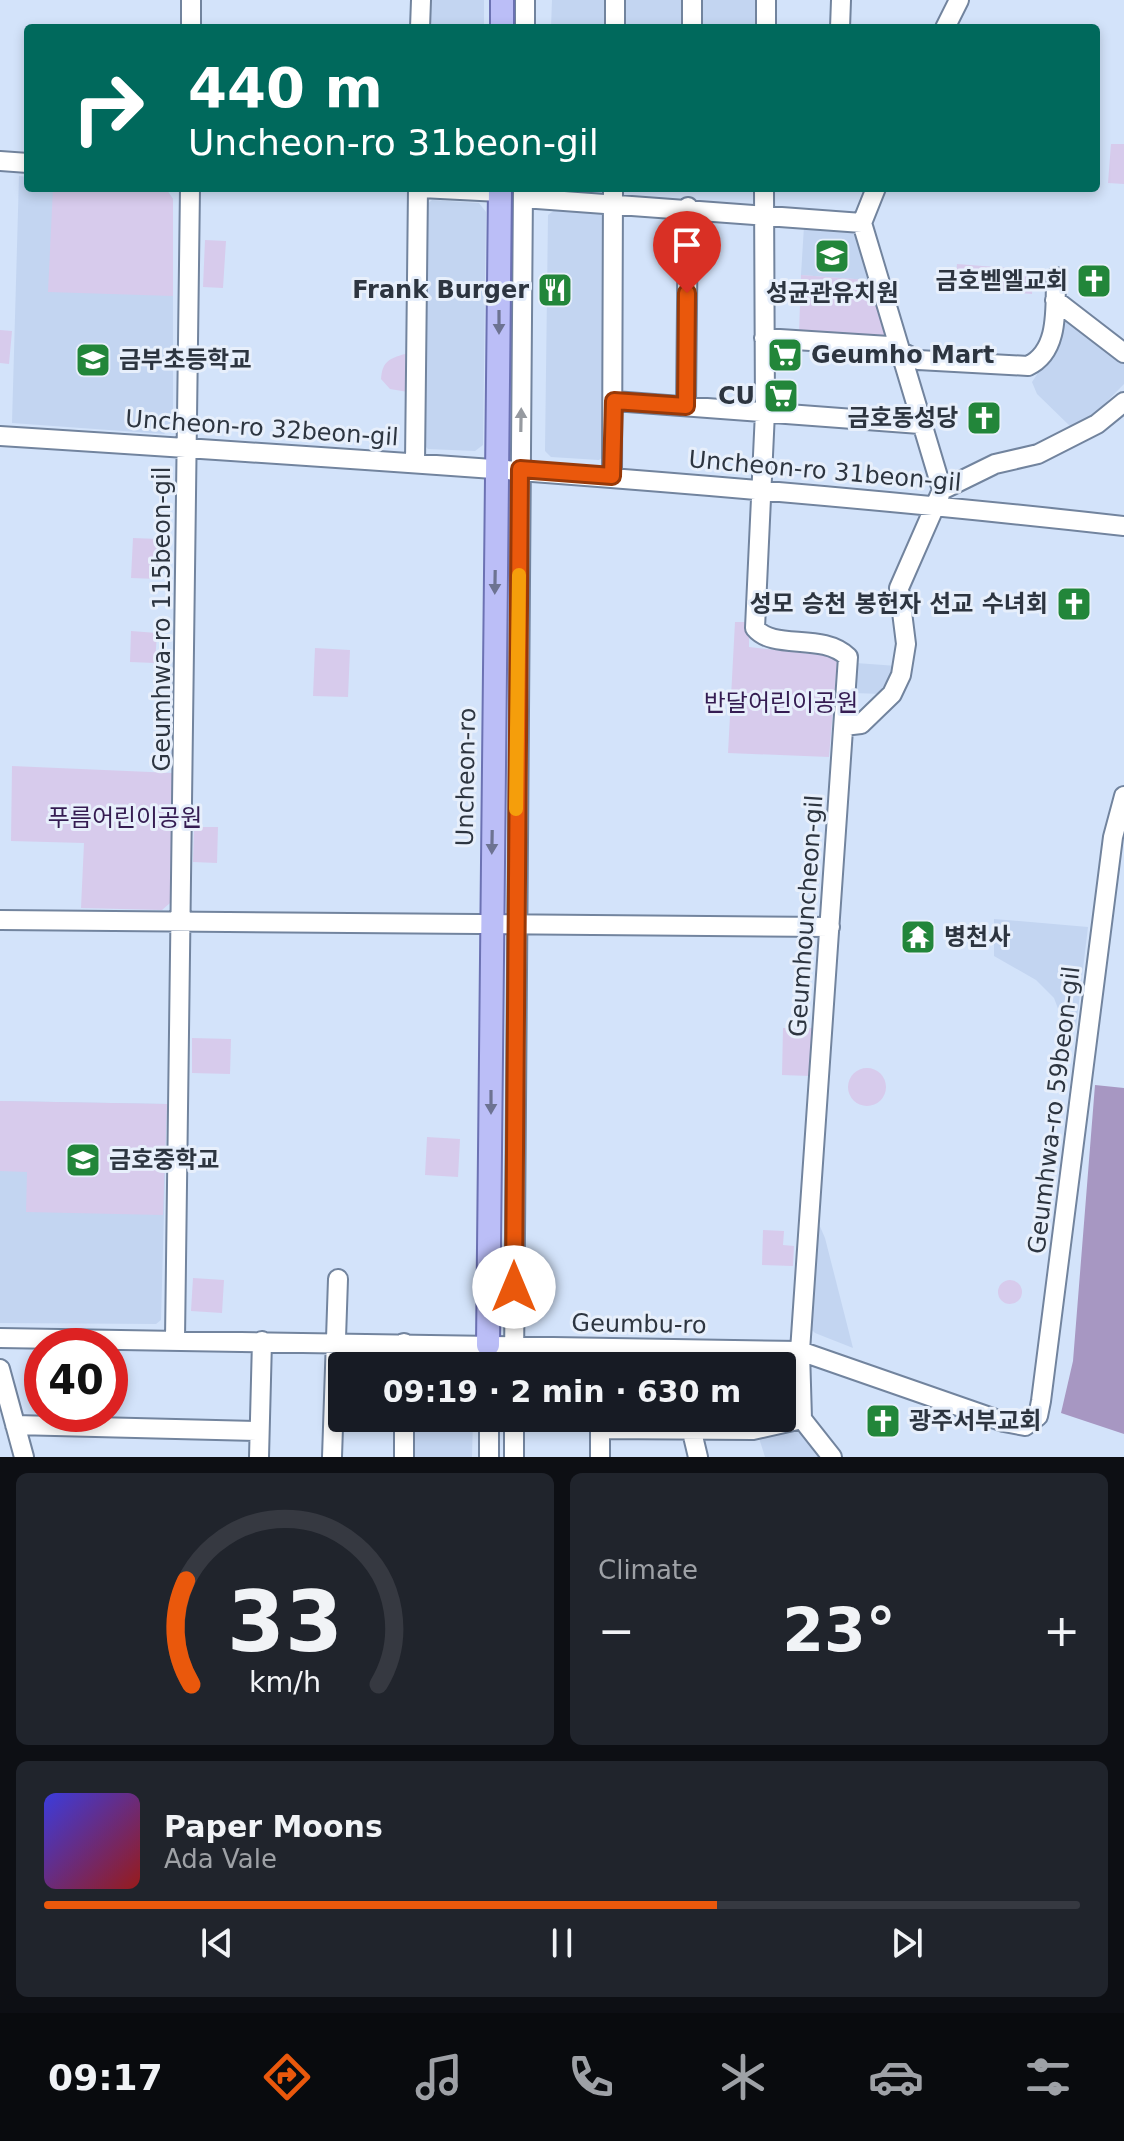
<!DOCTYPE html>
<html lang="en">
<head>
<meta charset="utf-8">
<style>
  :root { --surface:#171b24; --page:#20242c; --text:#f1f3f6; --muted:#9ea1a6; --line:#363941; --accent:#ea580c }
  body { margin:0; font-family:"DejaVu Sans","Noto Sans KR",sans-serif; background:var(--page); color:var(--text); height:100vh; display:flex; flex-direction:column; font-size:30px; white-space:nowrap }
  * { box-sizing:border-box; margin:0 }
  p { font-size:26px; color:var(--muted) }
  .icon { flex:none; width:44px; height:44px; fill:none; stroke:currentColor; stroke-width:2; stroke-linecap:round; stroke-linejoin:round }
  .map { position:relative; height:1457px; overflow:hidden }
  .side { display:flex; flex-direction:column; gap:16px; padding:16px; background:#0d0f14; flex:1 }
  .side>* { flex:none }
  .hud { position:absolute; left:24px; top:24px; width:1076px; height:168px; border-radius:8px; box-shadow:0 4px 12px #0003; background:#00695c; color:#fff; overflow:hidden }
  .speed { position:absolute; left:24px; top:1328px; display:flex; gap:16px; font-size:40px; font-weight:700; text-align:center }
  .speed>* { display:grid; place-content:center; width:104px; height:104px; border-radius:50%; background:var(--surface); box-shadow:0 4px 12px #0003; line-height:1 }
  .speed .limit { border:12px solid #d22; background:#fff; color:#111 }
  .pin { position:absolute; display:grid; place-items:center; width:68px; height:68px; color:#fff; margin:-82px -34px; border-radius:50% 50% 50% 0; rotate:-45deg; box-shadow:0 0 8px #0007 }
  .pin .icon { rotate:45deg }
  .me { position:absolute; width:88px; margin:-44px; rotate:0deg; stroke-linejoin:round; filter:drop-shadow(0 0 6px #0008) }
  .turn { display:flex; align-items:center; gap:28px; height:168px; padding:0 32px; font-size:36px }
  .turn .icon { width:104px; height:104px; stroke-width:2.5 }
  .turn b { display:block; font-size:56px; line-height:68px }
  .big { font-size:60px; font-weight:600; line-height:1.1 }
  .side .widget { flex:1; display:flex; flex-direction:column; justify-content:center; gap:12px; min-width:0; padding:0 28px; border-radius:12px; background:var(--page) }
  .side .dial { align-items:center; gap:0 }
  .dial svg { height:208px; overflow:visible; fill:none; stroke:var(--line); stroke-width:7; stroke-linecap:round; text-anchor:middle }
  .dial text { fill:var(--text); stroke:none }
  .song { display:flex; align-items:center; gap:24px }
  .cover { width:96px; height:96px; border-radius:12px; background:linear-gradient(135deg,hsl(240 70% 55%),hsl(0 70% 35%)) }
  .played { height:8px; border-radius:4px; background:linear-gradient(90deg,var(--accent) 65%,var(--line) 65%) }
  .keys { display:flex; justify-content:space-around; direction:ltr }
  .heat { display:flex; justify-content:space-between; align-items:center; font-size:44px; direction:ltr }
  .side .tiles { flex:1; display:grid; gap:16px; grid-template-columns:1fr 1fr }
  .widget:last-child { grid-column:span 2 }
  .trip { position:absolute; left:328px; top:1352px; width:468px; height:80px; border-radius:8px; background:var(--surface); box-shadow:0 4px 12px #0003; font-weight:600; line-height:80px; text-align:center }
  .menu { display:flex; height:128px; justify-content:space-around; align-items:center; background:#090b0e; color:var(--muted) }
  .menu .icon { width:56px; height:56px }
  .menu .selected { color:var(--accent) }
  .menu b { font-size:36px; color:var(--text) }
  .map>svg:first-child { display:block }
</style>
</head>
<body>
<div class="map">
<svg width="1124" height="1457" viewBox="0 0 1124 1457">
  <rect width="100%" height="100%" fill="#d3e3fa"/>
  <path fill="#c3d5f1" d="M427 0H484V28H426Z
    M552 0H609V28H551Z
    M626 0H687L686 28H626Z
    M700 0H756L755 28H700Z
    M19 176 28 177V188H158L166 189 173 199V427L164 434 12 423Z
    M548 188H606V191L598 196 555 194Z
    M432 200 479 203 486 212 483 445 475 451 428 449 422 443 425 206Z
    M556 209 603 211 610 221 607 454 599 460 551 457 545 451 548 215Z
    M804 226 850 229 856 237 868 280 801 275Z
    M1064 318H1068L1124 363V384L1081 428 1073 429 1037 394 1032 382 1063 335Z
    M856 663 897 666 882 694 854 693Z
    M994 919 1088 927 1076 1027H1065L1054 998 1036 980 994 956Z
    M0 1101 167 1104 161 1320 156 1324 0 1323Z
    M818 1222 825 1238 853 1348 815 1333 809 1327Z
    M409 1418H473L472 1457H408Z
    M796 1430 804 1433 820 1457H765L759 1438Z"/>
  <path fill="#d7cbec" d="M1111 144H1124V184L1108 183Z
    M53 188 166 189 173 199V296L48 292Z
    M205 240 226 241 223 288 203 287Z
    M957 264 1033 270 1032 294 969 289V283L955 282Z
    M801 275 868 280 885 333 881 339 799 333Z
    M0 330 12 331 9 364 0 363Z
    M408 353V392L390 389 381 379C382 360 391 358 408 353Z
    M133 538 159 539 157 579 131 578Z
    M735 622H749V647L830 656 837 662 829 757 728 753Z
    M131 631 157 633 155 663 130 662Z
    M315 648 350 650 348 697 313 696Z
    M12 766 173 773 170 903 162 910 81 908 84 843 11 841Z
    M194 827H218L217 863 193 862Z
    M783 1028H812L810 1076 782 1075Z
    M192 1038 231 1039 230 1074 192 1073Z
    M848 1087a19 19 0 1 1 38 0a19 19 0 1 1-38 0Z
    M0 1101 167 1104 163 1215 26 1212 27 1172 0 1171Z
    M427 1137 460 1139 458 1177 425 1175Z
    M763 1230 784 1231 783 1245 794 1246 793 1266 762 1265Z
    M193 1278 224 1280 222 1313 191 1311Z
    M998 1292a12 12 0 1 1 24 0a12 12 0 1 1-24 0Z"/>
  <path fill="#a797c2" d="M1095 1085 1124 1088V1434L1061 1413 1073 1361Z"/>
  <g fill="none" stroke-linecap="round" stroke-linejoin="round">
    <defs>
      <path id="minor" d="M191 28V0
        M420 28 421 0
        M525 28V0
        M615 28V0
        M692 28V0
        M766 28V0
        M840 28 841 0
        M945 28 959 0
        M0 161 28 163
        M421 188 500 192
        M764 188 765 412 755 628C774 651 822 632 848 657L800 1351 802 1419 832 1457
        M876 188 862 223 942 490
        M523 198 862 223
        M1055 300 1124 353
        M764 338 889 346 918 360 1028 366C1060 351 1055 307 1056 277
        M614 401 920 424
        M686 406 688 207
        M0 436C375 460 750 484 1124 526
        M415 462 418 188
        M612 476 613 188
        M844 726 861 724 892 694 901 675 906 644 899 588 942 490 995 464 1038 454 1097 424 1124 402
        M0 920 830 927
        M0 1338 800 1351 1004 1422 1025 1426 1038 1416 1041 1401 1113 837 1124 796
        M175 1339 190 188
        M488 1345V1366
        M404 1366V1343
        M514 1366 523 188
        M0 1369 24 1457
        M489 1418V1457
        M15 1425 259 1431
        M600 1429 753 1430 802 1419
        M692 1432 698 1457
        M259 1457 262 1341
        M332 1457 338 1279
        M404 1457V1418
        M514 1457V1418
        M600 1457V1420"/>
      <path id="major" d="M502 28V0
        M488 1345 500 188"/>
    </defs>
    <use href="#minor" stroke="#72849e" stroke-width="22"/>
    <use href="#major" stroke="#6c72b3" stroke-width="26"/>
    <use href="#minor" stroke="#fff" stroke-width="18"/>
    <use href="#major" stroke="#bbbef7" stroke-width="22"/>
  </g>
  <defs><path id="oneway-solid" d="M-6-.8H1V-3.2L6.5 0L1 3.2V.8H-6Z" transform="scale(2)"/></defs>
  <g fill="#6d7392">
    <use href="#oneway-solid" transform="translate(499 322) rotate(90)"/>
    <use href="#oneway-solid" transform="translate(495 582) rotate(91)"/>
    <use href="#oneway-solid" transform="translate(492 842) rotate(91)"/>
    <use href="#oneway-solid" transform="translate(491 1102) rotate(90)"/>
  </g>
  <use fill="#969aa0" href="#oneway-solid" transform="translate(521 420) rotate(-89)"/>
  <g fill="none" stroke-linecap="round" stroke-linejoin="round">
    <defs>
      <path id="route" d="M514 1287 520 469 612 476 614 401 686 406 687 293"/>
    </defs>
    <use href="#route" stroke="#983908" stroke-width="20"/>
    <use href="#route" stroke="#ea580c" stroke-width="14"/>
    <path stroke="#f59e0b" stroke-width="14" d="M516 809 519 575"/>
  </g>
  <defs>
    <symbol id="school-square" viewBox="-11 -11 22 22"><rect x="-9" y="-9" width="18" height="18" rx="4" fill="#22863a" stroke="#e7effb"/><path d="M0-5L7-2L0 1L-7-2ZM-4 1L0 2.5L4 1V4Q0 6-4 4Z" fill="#fff"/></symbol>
    <symbol id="church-square" viewBox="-11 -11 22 22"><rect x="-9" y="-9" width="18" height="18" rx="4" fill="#22863a" stroke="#e7effb"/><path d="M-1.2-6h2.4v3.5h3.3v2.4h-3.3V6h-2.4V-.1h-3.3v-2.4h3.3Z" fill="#fff"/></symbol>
    <symbol id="restaurant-square" viewBox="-11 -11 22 22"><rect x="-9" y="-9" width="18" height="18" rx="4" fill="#22863a" stroke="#e7effb"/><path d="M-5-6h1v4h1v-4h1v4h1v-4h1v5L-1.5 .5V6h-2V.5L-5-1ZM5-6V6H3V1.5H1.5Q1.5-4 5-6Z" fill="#fff"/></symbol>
    <symbol id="supermarket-square" viewBox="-11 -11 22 22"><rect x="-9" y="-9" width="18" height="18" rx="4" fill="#22863a" stroke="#e7effb"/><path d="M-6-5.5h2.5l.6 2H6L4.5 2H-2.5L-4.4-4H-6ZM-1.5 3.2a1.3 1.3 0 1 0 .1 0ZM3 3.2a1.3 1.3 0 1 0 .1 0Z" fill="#fff"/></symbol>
    <symbol id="temple-square" viewBox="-11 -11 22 22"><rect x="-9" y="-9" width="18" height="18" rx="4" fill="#22863a" stroke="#e7effb"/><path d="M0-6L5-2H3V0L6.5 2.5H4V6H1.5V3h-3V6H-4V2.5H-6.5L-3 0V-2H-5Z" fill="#fff"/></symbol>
  </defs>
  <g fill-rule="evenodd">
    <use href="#school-square" x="812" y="236" width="40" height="40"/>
    <use href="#church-square" x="1074" y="261" width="40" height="40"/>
    <use href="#restaurant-square" x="535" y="270" width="40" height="40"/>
    <use href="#supermarket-square" x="765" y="335" width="40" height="40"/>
    <use href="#school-square" x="73" y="340" width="40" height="40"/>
    <use href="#supermarket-square" x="761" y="376" width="40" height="40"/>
    <use href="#church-square" x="964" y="398" width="40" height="40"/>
    <use href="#church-square" x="1054" y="584" width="40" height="40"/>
    <use href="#temple-square" x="898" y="917" width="40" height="40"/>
    <use href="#school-square" x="63" y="1140" width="40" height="40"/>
    <use href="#church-square" x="863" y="1401" width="40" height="40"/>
  </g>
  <g text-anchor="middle" stroke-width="6" stroke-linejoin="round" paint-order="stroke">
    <g font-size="24" font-weight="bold" fill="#2d3540" stroke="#e7effb" text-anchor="end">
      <text x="1068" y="289">금호벧엘교회</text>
      <text x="529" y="298">Frank Burger</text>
      <text x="832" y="301" text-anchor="middle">성균관유치원</text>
      <text x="811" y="363" text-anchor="start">Geumho Mart</text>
      <text x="119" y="368" text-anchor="start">금부초등학교</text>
      <text x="755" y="404">CU</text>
      <text x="958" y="426">금호동성당</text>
      <text x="1048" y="612">성모 승천 봉헌자 선교 수녀회</text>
      <text x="944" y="945" text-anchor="start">병천사</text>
      <text x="109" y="1168" text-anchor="start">금호중학교</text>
      <text x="909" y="1429" text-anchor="start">광주서부교회</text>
    </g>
    <g font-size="24" fill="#2d3540" stroke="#e7effb">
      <text transform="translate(262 428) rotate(4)" y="8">Uncheon-ro 32beon-gil</text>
      <text transform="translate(825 471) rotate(5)" y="8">Uncheon-ro 31beon-gil</text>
      <text transform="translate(162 619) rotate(-90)" y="8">Geumhwa-ro 115beon-gil</text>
      <text transform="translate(466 777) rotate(-89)" y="8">Uncheon-ro</text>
      <text transform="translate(806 916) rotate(-86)" y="8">Geumhouncheon-gil</text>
      <text transform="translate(1054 1110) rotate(-83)" y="8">Geumhwa-ro 59beon-gil</text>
      <text transform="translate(639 1324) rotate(1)" y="8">Geumbu-ro</text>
    </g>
    <g font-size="24" fill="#351c52" stroke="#e7effb">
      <text x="781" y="711">반달어린이공원</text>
      <text x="125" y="826">푸름어린이공원</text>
    </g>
  </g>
</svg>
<div class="speed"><div class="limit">40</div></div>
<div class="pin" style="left:687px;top:293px;background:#d93025"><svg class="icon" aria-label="arrive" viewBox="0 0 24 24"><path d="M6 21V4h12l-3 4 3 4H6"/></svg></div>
<svg class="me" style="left:514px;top:1287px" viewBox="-20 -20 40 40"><circle r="19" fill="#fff"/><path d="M0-13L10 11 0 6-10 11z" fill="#ea580c"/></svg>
<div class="trip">09:19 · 2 min · 630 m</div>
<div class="hud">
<div class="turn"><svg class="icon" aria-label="right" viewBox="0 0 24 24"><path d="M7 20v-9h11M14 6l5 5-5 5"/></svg><div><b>440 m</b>Uncheon-ro 31beon-gil</div></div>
</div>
</div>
<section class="side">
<div class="tiles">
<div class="widget dial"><svg viewBox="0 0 100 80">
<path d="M14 69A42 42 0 1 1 86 69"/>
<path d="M14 69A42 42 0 0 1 12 29" stroke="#ea580c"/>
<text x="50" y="56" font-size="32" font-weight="700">33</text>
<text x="50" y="72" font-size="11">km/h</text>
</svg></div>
<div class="widget"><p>Climate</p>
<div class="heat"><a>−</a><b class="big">23°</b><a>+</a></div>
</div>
<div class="widget">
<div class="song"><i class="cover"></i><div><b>Paper Moons</b><p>Ada Vale</p></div></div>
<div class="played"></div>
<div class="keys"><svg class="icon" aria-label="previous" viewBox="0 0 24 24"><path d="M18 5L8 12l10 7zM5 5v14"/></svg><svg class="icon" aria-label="pause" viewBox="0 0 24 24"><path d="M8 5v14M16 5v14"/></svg><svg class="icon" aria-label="next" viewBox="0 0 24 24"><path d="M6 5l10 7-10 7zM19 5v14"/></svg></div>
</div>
</div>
</section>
<nav class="menu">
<b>09:17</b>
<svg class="icon selected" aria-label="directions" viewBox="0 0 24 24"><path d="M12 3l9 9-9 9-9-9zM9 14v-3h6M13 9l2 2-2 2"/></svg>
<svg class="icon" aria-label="music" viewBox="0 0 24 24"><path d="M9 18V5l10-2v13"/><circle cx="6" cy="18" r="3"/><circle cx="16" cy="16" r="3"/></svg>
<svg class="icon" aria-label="phone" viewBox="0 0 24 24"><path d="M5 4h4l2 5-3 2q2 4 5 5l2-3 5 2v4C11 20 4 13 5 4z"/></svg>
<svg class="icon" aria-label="climate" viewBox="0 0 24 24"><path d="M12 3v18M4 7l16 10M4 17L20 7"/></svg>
<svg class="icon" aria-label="car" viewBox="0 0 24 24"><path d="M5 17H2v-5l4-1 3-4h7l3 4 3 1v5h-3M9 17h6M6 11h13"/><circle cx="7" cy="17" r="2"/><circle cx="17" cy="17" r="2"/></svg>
<svg class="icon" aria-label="filters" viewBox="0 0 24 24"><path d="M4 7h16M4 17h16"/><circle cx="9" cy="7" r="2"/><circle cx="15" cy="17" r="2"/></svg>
</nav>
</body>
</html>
